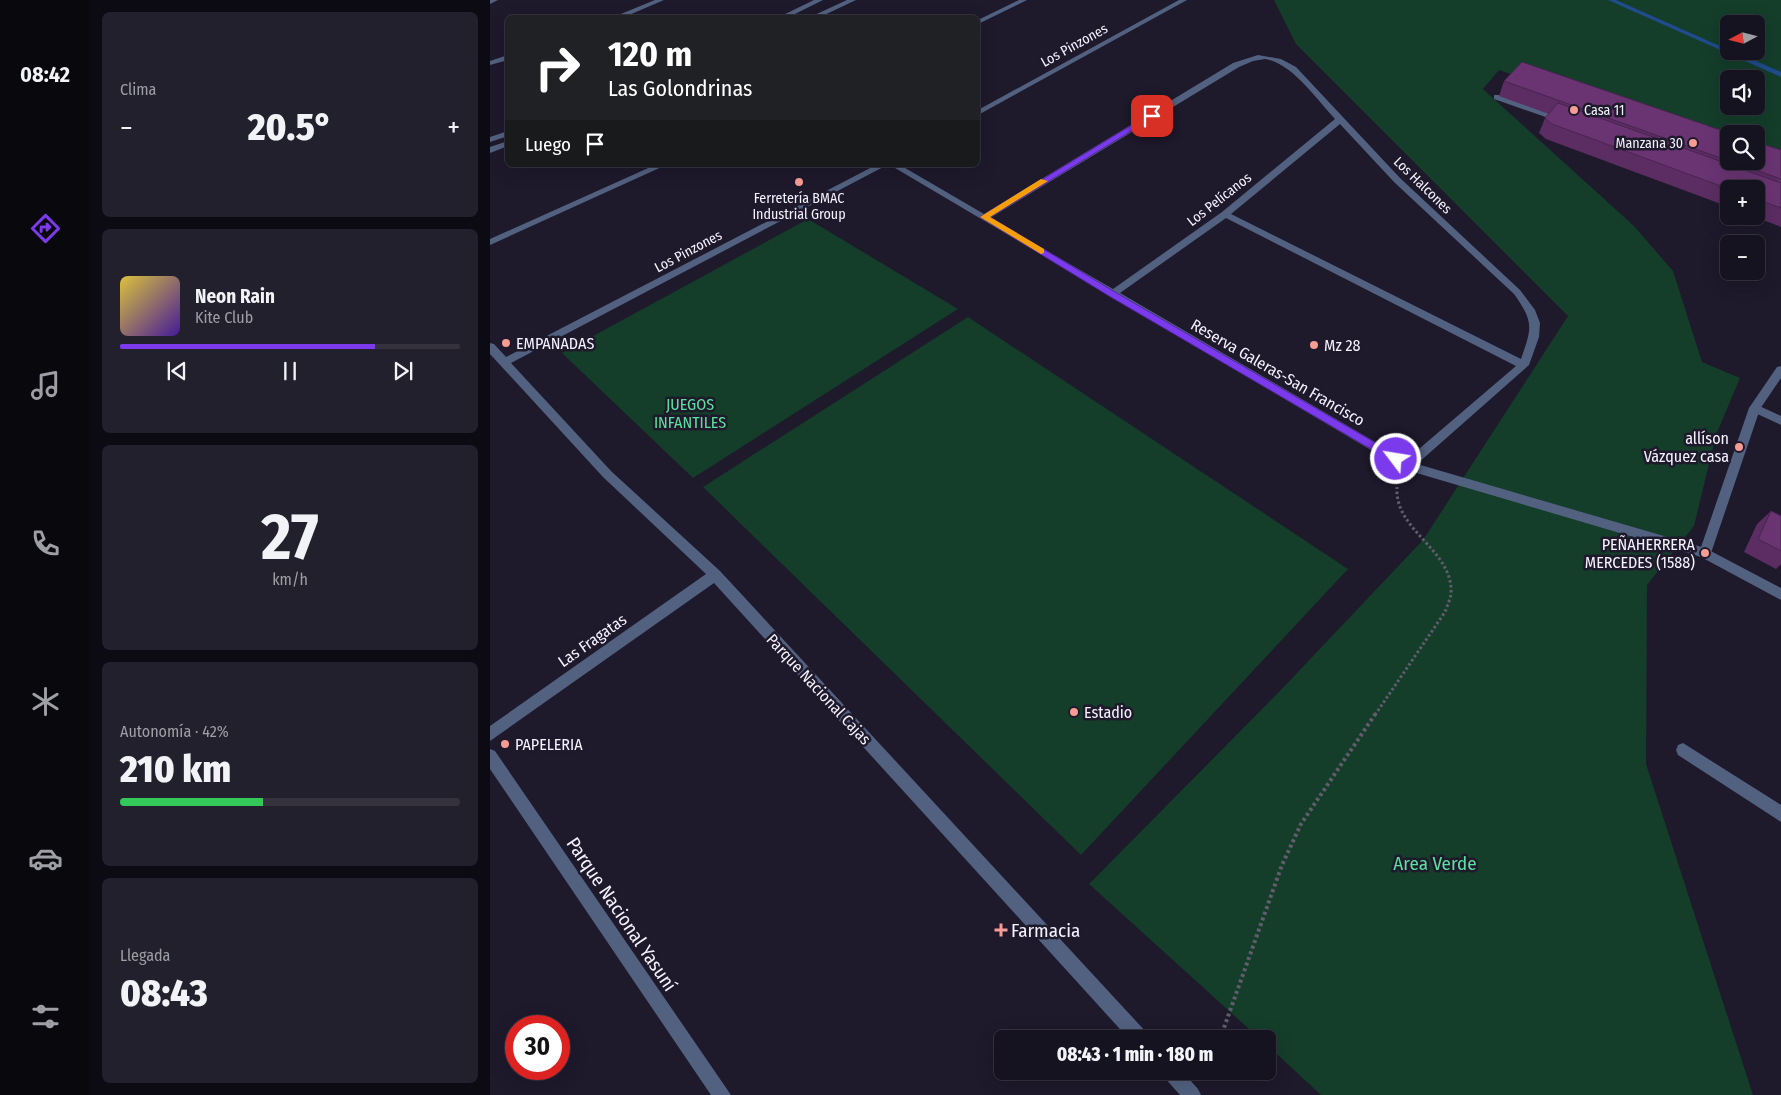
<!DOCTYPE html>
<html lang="es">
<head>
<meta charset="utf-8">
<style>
  :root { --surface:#161320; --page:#23202d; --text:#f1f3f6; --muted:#9e9ea5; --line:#35323e; --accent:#7c3aed }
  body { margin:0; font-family:"Fira Sans Condensed",sans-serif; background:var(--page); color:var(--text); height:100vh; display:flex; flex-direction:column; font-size:19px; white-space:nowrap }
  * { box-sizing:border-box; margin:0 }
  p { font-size:16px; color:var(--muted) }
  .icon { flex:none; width:28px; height:28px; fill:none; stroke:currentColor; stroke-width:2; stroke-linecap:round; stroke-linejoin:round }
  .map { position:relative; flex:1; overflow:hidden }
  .details { display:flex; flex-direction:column; gap:12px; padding:12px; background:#0c0a12; width:400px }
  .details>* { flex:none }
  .hud { position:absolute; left:15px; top:15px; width:475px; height:152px; border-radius:8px; box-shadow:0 5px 20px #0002,0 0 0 1px var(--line); background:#202124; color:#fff; overflow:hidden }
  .needle { width:32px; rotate:263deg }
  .controls { position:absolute; left:1230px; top:15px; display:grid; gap:10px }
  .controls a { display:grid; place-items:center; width:45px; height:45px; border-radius:8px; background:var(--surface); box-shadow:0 5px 20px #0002,0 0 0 1px var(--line); font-size:25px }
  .speed { position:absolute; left:15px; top:1015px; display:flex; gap:10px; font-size:25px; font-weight:700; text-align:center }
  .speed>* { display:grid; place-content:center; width:65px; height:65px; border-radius:50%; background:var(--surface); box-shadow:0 5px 20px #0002,0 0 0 1px var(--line); line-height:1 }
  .speed .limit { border:8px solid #d22; background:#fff; color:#111 }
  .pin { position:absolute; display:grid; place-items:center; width:42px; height:42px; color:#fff; margin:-21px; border-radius:10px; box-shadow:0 2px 8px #0006 }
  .me { position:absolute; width:55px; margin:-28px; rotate:301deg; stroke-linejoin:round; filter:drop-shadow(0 0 4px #0008) }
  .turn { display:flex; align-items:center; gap:18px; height:105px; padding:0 20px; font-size:22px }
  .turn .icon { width:65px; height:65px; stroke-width:2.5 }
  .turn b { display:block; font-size:35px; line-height:42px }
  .then { display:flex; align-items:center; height:48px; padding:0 20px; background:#0003; gap:10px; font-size:19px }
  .big { font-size:38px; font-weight:800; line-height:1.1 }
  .details .widget { flex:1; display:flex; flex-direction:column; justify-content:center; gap:8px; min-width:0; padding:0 18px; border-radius:8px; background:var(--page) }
  .details .dial { align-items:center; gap:0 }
  .dial b { font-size:65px; line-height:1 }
  .song { display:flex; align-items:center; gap:15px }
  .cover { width:60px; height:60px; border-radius:8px; background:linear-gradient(135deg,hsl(50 70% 55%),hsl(260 70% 35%)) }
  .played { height:5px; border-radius:2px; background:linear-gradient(90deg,var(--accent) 75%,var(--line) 75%) }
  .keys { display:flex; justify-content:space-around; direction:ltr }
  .heat { display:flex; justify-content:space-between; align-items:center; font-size:28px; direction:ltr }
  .charge { height:8px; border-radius:4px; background:linear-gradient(90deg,#34c759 42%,var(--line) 0) }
  .trip { position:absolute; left:504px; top:1030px; width:282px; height:50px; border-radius:8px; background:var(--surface); box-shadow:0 5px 20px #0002,0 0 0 1px var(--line); font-weight:800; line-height:50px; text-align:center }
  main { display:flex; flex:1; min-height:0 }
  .dock { display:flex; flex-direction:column; width:90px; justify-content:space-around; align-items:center; background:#09080d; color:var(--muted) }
  .dock .icon { width:35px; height:35px }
  .dock .selected { color:var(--accent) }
  .dock b { font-size:22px; color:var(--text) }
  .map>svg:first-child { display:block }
</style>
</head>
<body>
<main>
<nav class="dock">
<b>08:42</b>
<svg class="icon selected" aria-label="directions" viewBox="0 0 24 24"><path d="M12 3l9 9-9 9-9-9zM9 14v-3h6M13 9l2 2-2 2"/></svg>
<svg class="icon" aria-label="music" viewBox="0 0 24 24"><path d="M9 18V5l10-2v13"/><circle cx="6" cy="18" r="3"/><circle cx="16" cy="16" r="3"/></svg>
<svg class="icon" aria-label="phone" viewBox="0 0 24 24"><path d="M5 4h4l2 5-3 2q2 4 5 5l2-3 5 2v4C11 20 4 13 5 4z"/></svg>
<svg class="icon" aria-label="climate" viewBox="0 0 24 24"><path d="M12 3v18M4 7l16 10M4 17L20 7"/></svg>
<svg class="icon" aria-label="car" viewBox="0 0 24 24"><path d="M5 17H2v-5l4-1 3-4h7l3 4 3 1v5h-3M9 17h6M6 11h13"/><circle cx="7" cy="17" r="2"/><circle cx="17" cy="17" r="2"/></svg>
<svg class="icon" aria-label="filters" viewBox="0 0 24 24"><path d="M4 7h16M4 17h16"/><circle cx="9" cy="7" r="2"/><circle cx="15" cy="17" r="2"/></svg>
</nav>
<section class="details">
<div class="widget"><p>Clima</p>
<div class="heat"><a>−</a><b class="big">20.5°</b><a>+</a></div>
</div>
<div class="widget">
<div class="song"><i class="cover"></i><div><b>Neon Rain</b><p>Kite Club</p></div></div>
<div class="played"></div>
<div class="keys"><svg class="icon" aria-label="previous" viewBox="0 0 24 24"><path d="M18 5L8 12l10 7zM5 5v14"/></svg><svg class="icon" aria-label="pause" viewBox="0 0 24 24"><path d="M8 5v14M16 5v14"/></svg><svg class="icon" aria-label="next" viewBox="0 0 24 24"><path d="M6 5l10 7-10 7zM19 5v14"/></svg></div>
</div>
<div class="widget dial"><b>27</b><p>km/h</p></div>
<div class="widget"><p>Autonomía · 42%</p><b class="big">210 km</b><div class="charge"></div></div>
<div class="widget"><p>Llegada</p><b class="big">08:43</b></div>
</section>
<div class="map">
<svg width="1291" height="1095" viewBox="0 0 1291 1095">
  <rect width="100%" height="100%" fill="#1e192b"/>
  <path fill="#143d2a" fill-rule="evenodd" d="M784 0H1291V169L1266 160V134H1239V150L1009 70 993 89 1144 226 1183 271 1212 362 1250 378 1226 435 1204 526 1157 585 1156 764 1263 1095H831L778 1046V1039H770L599 884 789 692 933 540 1078 316 806 44ZM1239 24H1266V51H1239ZM1239 79H1266V106H1239Z
    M318 219 468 309 203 478 72 353Z
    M478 317 858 569 591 855 213 487Z"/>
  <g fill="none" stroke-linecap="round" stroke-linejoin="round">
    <path fill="#204b8c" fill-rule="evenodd" d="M1118 0H1126L1239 50V51H1243L1291 72V77Z"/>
    <path stroke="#615d6d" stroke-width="3" stroke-dasharray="2.5 2.5" stroke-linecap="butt" d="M885 715 955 612C957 606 960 600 961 594 964 550 904 531 907 487"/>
    <path stroke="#615d6d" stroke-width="4" stroke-dasharray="3 3" stroke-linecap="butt" d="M730 1039 792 865 811 824 886 713"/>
    <path fill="#526180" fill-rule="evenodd" d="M0 0H8L0 4Z
      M165 0H174L132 18H121Z
      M529 0H537L488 24V20Z
      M689 0H697L488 115V110Z
      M18 55V60L0 65V61Z
      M768 55 791 59 806 67 910 178 1030 290 1045 310 1050 323 1049 337 1039 365 927 464 1215 548 1291 588V600L1211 557 913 469 400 165H410L494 214 743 63ZM775 59C802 63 827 100 845 119L732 212 623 289 500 218 749 67 763 61ZM850 124 904 182 1024 294C1044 322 1042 327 1031 359L741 214ZM736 218 1026 366 916 460 630 293Z
      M1004 95H1010L1077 120 1070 122 1004 99Z
      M165 165H176L0 245V239Z
      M386 165H397L21 363 121 471 230 571 657 1033 660 1039H639L224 583 0 741V726L216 574 113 477 0 354V343L4 344 16 357Z
      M1265 404 1291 416V425L1261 411 1259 408Z
      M1193 743 1291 805V822L1188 755 1186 750 1188 745Z
      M671 1071H692L708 1089 711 1095H690L674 1077Z"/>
    <path fill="#526180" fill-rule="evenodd" d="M324 0H333L297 18H287Z
      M357 0H366L328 18H318Z
      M18 131V136L0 142V137Z
      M18 141V146L0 153V147Z
      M1291 366V378L1270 409 1221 553 1219 557H1211L1209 553 1259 408 1287 367Z
      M0 749 5 751 241 1095H221L0 769Z"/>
  </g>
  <path fill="#5b2d63" d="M1014 81 1239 134V161H1266L1291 150V227L1263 216H1266V189H1239V207L1056 139 1049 133 1055 118 1059 114 1009 96Z
    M1281 511 1291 516V564L1286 569 1254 552 1267 524Z"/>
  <path fill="#6a3473" stroke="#4a2450" d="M1032 62 1242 134H1239V161L1014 81Z
    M1068 103 1291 183V208L1266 199V189H1239L1062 124 1055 118Z
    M1266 142 1291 150V179L1240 161H1266Z
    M1281 511 1291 516V551L1268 539Z"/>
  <path fill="#7c3aed" stroke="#51269a" d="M660 114 666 116 500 217 625 292 910 457V462H903L619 296 490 217Z"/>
  <path fill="#f59e0b" d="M551 179 558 181 500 217 554 249V253L551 254 490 217Z"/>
  <g fill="#f59c94" stroke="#1e192b" stroke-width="2">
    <circle cx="1084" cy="110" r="5"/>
    <circle cx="1203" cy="143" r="5"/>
    <circle cx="309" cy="182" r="5"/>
    <circle cx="16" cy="343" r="5"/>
    <circle cx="824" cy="345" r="5"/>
    <circle cx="1249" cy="447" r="5"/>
    <circle cx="1215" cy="553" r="5"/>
    <circle cx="584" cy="712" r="5"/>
    <circle cx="15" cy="744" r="5"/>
    <path d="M508.5 922.5h5v5h5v5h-5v5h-5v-5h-5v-5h5z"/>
  </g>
  <g text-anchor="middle" stroke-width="5" stroke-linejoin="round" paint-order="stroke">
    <g font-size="14" fill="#f5f2ff" stroke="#1e192b">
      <text transform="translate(584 45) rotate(-29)" y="5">Los Pinzones</text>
      <text transform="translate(933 185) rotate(44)" y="5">Los Halcones</text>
      <text transform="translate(729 199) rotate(-38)" y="5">Los Pelícanos</text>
      <text transform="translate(198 251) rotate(-28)" y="5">Los Pinzones</text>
    </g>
    <g font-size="14" fill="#f5f2ff" stroke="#1e192b" text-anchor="start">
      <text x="1094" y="115">Casa 11</text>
      <text x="1193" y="148" text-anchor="end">Manzana 30</text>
      <text x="309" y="203" text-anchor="middle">Ferretería BMAC<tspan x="309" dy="16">Industrial Group</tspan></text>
    </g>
    <g font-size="16" fill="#f5f2ff" stroke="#1e192b" text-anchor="start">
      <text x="26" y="349">EMPANADAS</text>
      <text x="834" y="351">Mz 28</text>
      <text x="1239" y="444" text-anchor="end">allíson<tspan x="1239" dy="18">Vázquez casa</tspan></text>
      <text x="1205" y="550" text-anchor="end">PEÑAHERRERA<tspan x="1205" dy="18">MERCEDES (1588)</tspan></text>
      <text x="594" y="718">Estadio</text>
      <text x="25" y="750">PAPELERIA</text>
    </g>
    <g font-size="16" fill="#f5f2ff" stroke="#1e192b">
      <text transform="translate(788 372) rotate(30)" y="6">Reserva Galeras-San Francisco</text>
      <text transform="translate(102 640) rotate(-35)" y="6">Las Fragatas</text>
      <text transform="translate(329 689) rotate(47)" y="6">Parque Nacional Cajas</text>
    </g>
    <g font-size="16" fill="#5ce0a1" stroke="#1e192b">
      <text x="200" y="410">JUEGOS<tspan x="200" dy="18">INFANTILES</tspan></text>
    </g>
    <g font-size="19" fill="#5ce0a1" stroke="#1e192b">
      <text x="945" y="870">Area Verde</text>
    </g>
    <g font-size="19" fill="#f5f2ff" stroke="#1e192b">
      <text transform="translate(132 914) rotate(56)" y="7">Parque Nacional Yasuní</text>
    </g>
    <g font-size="19" fill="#f5f2ff" stroke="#1e192b" text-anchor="start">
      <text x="521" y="937">Farmacia</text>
    </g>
  </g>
</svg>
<div class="controls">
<a><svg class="needle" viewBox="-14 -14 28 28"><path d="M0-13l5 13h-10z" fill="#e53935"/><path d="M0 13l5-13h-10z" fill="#9e9ea5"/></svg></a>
<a><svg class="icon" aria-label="sound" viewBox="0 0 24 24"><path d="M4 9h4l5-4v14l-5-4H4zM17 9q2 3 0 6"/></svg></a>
<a><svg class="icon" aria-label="search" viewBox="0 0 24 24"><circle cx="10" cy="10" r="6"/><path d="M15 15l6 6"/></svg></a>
<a>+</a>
<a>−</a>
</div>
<div class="speed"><div class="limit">30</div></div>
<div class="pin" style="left:662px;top:116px;background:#d93025"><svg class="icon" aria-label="arrive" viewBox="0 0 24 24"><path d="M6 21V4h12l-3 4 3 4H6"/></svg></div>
<svg class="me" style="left:906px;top:459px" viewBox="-20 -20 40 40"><circle r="17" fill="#7c3aed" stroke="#fff" stroke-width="3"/><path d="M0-11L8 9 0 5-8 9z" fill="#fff"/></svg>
<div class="trip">08:43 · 1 min · 180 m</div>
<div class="hud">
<div class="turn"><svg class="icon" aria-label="right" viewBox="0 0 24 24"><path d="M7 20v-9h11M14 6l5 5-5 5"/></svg><div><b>120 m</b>Las Golondrinas</div></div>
<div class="then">Luego<svg class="icon" aria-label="arrive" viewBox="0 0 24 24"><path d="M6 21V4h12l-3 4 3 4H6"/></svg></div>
</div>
</div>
</main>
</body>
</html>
